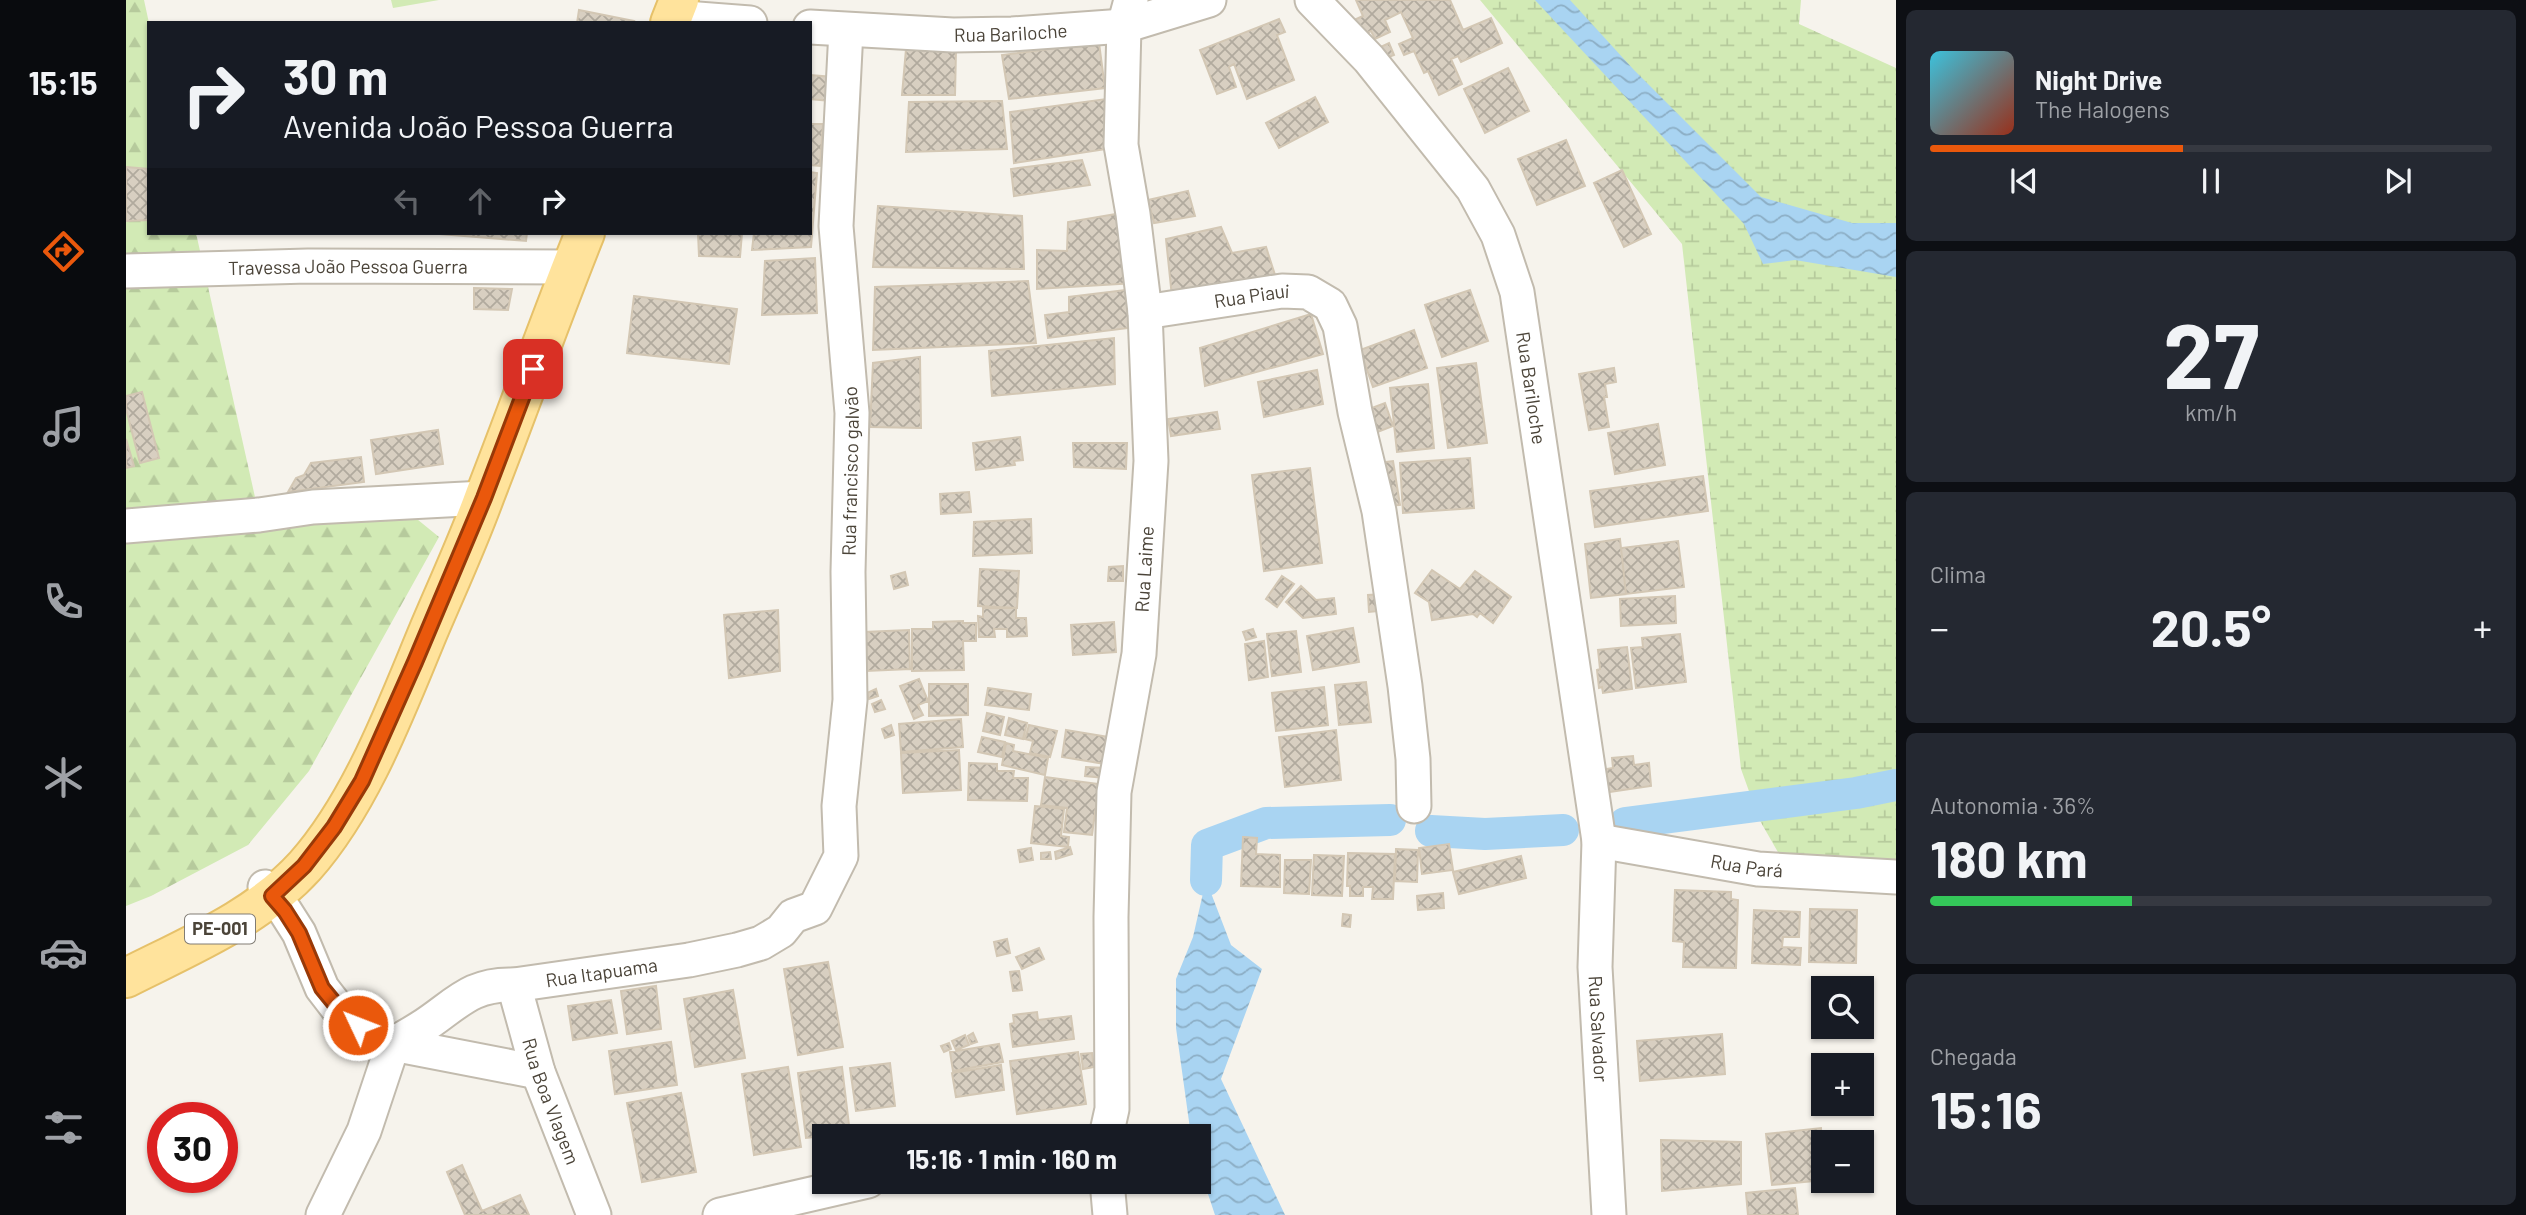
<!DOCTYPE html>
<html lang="pt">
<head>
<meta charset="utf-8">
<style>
  :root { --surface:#171b24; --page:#242831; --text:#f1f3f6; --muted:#9ea1a6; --line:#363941; --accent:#ea580c }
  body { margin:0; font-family:Barlow,sans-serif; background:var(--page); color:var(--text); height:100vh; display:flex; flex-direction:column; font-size:26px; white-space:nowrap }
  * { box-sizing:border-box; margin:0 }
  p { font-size:23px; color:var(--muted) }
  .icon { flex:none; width:38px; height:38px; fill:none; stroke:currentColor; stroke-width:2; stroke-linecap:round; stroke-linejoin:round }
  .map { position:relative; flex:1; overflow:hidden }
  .panel { display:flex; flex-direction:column; gap:10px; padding:10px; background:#0d0f14; width:630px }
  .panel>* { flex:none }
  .banner { position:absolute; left:21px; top:21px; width:665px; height:214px; border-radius:0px; box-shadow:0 2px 5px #0004; background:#171b24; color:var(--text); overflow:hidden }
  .controls { position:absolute; left:1685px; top:976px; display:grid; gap:14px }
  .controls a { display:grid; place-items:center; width:63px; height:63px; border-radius:0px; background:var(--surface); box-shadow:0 2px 5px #0004; font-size:35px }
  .speed { position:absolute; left:21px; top:1102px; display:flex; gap:14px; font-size:35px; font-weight:700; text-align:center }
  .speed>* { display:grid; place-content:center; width:91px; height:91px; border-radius:50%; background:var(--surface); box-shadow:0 2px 5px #0004; line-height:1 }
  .speed .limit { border:10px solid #d22; background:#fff; color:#111 }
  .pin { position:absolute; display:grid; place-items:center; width:60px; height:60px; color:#fff; margin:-30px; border-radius:14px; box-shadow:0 4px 10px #0006 }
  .me { position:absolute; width:77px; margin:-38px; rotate:313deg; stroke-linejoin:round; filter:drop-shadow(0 0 5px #0008) }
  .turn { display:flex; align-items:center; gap:24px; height:147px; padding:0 21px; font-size:32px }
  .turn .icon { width:91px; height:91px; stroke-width:2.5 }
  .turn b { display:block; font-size:49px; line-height:60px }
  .lanes { display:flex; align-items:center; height:66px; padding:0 21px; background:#0003; justify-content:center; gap:35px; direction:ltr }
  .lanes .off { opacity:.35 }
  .big { font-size:52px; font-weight:700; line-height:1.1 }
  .panel .card { flex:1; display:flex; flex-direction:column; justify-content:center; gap:10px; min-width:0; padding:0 24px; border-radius:10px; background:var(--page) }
  .panel .dial { align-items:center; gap:0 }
  .dial b { font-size:91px; line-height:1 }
  .song { display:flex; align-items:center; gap:21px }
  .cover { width:84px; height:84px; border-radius:10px; background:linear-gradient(135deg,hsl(190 70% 55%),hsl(10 70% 35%)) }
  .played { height:7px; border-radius:4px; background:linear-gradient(90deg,var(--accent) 45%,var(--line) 45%) }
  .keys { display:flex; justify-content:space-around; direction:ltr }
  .heat { display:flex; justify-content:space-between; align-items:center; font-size:38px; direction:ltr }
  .charge { height:10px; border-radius:5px; background:linear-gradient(90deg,#34c759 36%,var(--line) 0) }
  .trip { position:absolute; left:686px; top:1124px; width:399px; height:70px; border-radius:0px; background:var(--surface); box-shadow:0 2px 5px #0004; font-weight:700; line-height:70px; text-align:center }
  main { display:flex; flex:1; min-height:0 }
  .tab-bar { display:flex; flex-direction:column; width:126px; justify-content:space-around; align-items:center; background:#090b0e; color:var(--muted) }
  .tab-bar .icon { width:49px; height:49px }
  .tab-bar .selected { color:var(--accent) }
  .tab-bar b { font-size:32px; color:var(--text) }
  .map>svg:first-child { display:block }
</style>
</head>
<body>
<main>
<nav class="tab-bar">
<b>15:15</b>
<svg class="icon selected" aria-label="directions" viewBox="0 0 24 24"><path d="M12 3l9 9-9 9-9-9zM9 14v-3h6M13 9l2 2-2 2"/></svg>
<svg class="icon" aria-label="music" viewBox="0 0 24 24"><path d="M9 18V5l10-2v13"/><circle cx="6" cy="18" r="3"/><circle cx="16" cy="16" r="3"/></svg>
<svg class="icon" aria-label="phone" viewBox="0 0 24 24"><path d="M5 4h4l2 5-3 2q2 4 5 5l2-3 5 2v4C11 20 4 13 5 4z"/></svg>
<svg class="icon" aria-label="climate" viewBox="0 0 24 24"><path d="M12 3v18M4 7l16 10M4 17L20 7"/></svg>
<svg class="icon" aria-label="car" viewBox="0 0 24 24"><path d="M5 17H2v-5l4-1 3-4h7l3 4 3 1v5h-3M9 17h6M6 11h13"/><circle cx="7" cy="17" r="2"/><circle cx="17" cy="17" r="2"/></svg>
<svg class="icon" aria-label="filters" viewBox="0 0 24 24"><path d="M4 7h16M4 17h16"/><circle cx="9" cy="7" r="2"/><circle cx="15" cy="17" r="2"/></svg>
</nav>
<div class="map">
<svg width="1770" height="1215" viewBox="0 0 1770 1215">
  <defs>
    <pattern id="forest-firs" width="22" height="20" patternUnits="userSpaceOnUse" patternTransform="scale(1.75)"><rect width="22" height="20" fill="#d2eab5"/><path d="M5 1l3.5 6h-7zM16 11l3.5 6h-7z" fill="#b6ca9c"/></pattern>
    <pattern id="wetland-marsh" width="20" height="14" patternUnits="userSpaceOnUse" patternTransform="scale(1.75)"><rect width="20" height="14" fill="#d2eab5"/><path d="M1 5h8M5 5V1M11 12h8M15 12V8" fill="none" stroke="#b6ca9c"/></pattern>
    <pattern id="water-waves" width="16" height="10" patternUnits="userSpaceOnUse" patternTransform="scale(1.75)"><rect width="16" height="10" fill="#a9d4f2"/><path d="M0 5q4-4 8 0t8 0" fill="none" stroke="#8caec5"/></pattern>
    <pattern id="building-cross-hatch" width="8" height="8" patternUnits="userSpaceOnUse" patternTransform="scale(1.75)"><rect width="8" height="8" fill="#d8cfc1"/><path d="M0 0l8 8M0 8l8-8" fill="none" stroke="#b1aa9e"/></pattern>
  </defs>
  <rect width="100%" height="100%" fill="#f6f3ec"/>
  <path fill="url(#forest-firs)" d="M0 0H18L23 23V233H70L133 515H286L313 537 183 771 122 845 25 896 0 906Z"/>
  <path fill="url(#wetland-marsh)" d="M1354 0H1675L1673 24 1770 68V863L1653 854 1633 819 1615 769 1556 244Z"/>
  <path fill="#d2eab5" d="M265 0H313L267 8Z"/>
  <path fill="url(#water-waves)" d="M1409 0H1444L1508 70 1635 197 1726 223H1770V277L1669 260 1637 264 1618 224Z
    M1080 880 1105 945 1136 969 1095 1079 1159 1215H1089L1073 1167V1136H1065L1050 1028V979L1067 937Z"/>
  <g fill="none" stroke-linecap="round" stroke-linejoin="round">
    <path stroke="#a9d4f2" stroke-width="32" d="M1499 823 1730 793 1770 785
      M1305 831 1359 834 1437 830
      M1080 880 1081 845 1140 823 1264 820"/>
  </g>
  <path fill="url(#building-cross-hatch)" stroke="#d3c7b4" stroke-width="2" d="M1230 0H1324L1337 30 1365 18 1376 43 1335 62 1332 56 1325 59 1336 84 1313 95 1302 71 1298 73 1288 51 1278 55 1273 44 1287 38 1275 12 1259 20 1264 32 1249 39 1245 31 1235 36 1228 20 1237 16Z
    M453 10 508 21 507 23H451Z
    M1153 19 1159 32 1151 35 1168 80 1121 99 1108 64 1103 67 1110 87 1091 94 1074 50Z
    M973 43 979 88 883 99 876 55Z
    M1263 43 1268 55 1253 61 1248 50Z
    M780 49 830 50 829 95H776Z
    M1382 68 1403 111 1359 133 1338 89Z
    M684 75 707 77 704 101 684 99Z
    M1189 97 1202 122 1153 148 1140 123Z
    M980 99 987 148 888 163 884 112Z
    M876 101 881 149 780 152 783 102Z
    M684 124H697L694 166 684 165Z
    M1440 140 1459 186 1411 205 1392 159Z
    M956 160 964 185 888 196 885 169Z
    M0 167 23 169V220L0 221Z
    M1496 170 1525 234 1498 247 1468 183Z
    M684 172 691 173 685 247 626 250 628 233H684Z
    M1062 191 1069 216 1028 223 1022 200Z
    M752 206 896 216 898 269 747 267Z
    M1002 212 1009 283 911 289V250L941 251 942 222Z
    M1095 227 1106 253 1140 247 1150 278 1046 297 1040 239Z
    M301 233H401L400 241Z
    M572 233H616L614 257 573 256Z
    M689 258 691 313 636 315 639 261Z
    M902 281 910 343 747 350 749 287Z
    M348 288 386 289 382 310 348 309Z
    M1007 289 1011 327 922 338 919 315 943 312V297Z
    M1344 290 1362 341 1316 357 1299 305Z
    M508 296 611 309 603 364 501 353Z
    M1185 314 1197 354 1079 386 1074 348Z
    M1288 330 1301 368 1247 387 1234 350Z
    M988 338 989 384 866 396 863 351Z
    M794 357 795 428 744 427 747 363Z
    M1350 363 1361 443 1322 448 1311 368Z
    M1488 368 1490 382 1479 384 1481 397H1478L1483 427 1463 430 1453 374Z
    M1191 370 1197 404 1138 417 1132 382Z
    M1302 384 1308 448 1271 452 1264 388Z
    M16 392 33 458 14 463 0 409V396Z
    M1259 403 1267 426 1244 435 1235 412Z
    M1091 412 1094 429 1045 436 1042 419Z
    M1532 424 1539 465 1489 474 1482 433Z
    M312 430 317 464 250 474 245 440Z
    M894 437 897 460 888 461 889 465 850 470 847 443Z
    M0 439 8 466 0 468Z
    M947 443H1001L1000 469 948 467Z
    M235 457 238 482 162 492 170 478 178 475 185 463Z
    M1344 458 1348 508 1277 513 1274 463Z
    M1267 461 1274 505 1257 507 1250 463Z
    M1184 468 1196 563 1138 571 1126 475Z
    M1577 476 1582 511 1469 527 1464 491Z
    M843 492 845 512 815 514 814 494Z
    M905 519 906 553 847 556 848 522Z
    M1494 539 1500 594 1465 598 1459 544Z
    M1552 541 1558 587 1500 594 1495 548Z
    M997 566V581H982L983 567Z
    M854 569 893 571 891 608 852 606Z
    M1306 570 1334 589 1349 571 1385 597 1367 623 1354 613 1351 617 1347 614 1306 620 1303 602 1289 593Z
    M779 572 782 585 768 589 765 576Z
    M1156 576 1168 584 1151 607 1140 599Z
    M1175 586 1190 600 1208 598 1210 614 1177 618 1160 602Z
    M1259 594 1261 610 1243 612 1242 595Z
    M1549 596 1550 623 1495 626 1494 599Z
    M857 608H890V618H900L901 636 881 637V629H868L869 637H853L852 616 857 617Z
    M652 610 654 671 603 678 598 615Z
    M837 621V623H850V641H837L838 670 786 671V629H807V622Z
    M988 622 990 652 947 655 945 625Z
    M1227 628 1233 662 1187 670 1181 636Z
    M1127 629 1130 637 1120 640 1117 632Z
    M783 630 784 669 740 671 738 632Z
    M1170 631 1175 672 1146 676 1141 634Z
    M1554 634 1560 682 1510 688 1505 648 1517 647 1516 638Z
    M1138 641 1142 677 1123 680 1119 644Z
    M1501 647 1506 689 1477 693 1476 687 1473 688 1471 670 1474 669 1472 650Z
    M793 679 802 701 792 705 797 715 788 719 774 686Z
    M1240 682 1245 722 1213 725 1209 685Z
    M803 684H842V715L803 716Z
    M1198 687 1202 725 1150 731 1146 693Z
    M862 688 905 694 903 710 859 705Z
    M750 689 752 696 743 699 741 693Z
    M755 700 759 709 749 712 746 704Z
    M861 713 878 717 874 735 857 731Z
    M883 718 901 723 897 739 879 735Z
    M835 719 837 747 775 752 773 724Z
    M765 725 768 735 759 738 756 729Z
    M903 725 931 731 924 757 904 753 907 741 899 739Z
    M940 730 983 737 979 764 936 757Z
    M1210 730 1215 780 1159 787 1153 737Z
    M856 737 879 742 876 757 852 752Z
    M880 743 888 745 887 751 922 758 919 775 876 765Z
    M833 750 835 790 777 793 775 753Z
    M1507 756 1508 765 1523 763 1525 786 1483 792 1480 769 1487 768 1486 758Z
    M843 763 871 764V771H888L887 778H902L901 801 842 800Z
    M960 767 979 768 978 778 959 776Z
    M919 777 973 784 966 835 938 832 941 808 915 805Z
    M909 806 938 809 935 836 943 837 942 847 905 843Z
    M1117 837 1131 838 1130 854 1154 855V887L1115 886Z
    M1323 844 1327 870 1296 874 1293 848Z
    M944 847 946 854 930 859 929 852Z
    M905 848 907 860 894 862 892 850Z
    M1270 849 1292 850 1291 882 1269 881Z
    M924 852 925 859H915V853Z
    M1222 853 1269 854 1267 899H1246L1247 887H1237V896H1224V886H1221Z
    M1188 855 1218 856 1216 896 1186 895Z
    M1395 856 1400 878 1333 894 1327 872Z
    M1159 860H1185L1183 894 1158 893Z
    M1549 890 1605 892V899L1612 900 1610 968 1557 967 1558 942 1547 941Z
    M1317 893 1318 908 1292 910 1291 896Z
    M1684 909 1731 910 1730 963 1683 962Z
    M1628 910 1674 912 1673 937H1657L1656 947 1675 948 1674 965 1626 963Z
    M1217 914 1225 915 1224 927 1216 926Z
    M881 939 884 953 871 956 868 942Z
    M913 948 918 959 896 969 890 957Z
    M702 962 717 1047 672 1055 658 969Z
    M893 971 896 990 887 991 884 972Z
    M530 986 535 1029 501 1034 495 991Z
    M607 990 619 1058 569 1067 558 999Z
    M485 1000 491 1033 447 1040 442 1006Z
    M911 1012 912 1020 945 1016 948 1039 887 1047 884 1024 888 1023 887 1015Z
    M847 1033 851 1042 845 1044 842 1036Z
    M1596 1034 1599 1074 1514 1081 1511 1041Z
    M839 1035 843 1045 830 1050 826 1041Z
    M545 1042 551 1085 489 1094 483 1051Z
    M823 1043 825 1049 818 1052 815 1046Z
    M873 1044 877 1062 827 1071 824 1052Z
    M952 1052 960 1104 891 1114 884 1061Z
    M966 1053 968 1067 957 1069 955 1054Z
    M764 1063 769 1106 730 1111 724 1068Z
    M875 1065 878 1090 830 1097 826 1073Z
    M662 1067 675 1147 628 1155 616 1074Z
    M716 1067 724 1133 680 1138 672 1073Z
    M555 1093 570 1172 516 1182 501 1103Z
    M1695 1128 1698 1180 1646 1185 1640 1134Z
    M1535 1140 1615 1142V1184L1536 1191Z
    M336 1165 356 1211 394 1195 403 1215H339L321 1172Z
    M1669 1188 1672 1215H1622L1620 1193Z"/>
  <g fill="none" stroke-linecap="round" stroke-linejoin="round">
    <defs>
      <g id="street">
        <path id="s1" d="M1186 0 1243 59 1347 189 1372 235 1391 292 1473 841 1469 967 1483 1215"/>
        <path d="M546 17 624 23"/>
        <path id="s2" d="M684 27 827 35 886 34 998 26 1083 0"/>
        <path id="s3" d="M0 271 182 266 445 267"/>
        <path id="s4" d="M1019 312 1156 291 1182 292 1204 305 1214 326 1229 412 1253 511 1279 686 1287 759 1288 806"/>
        <path d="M0 526 133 515 187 507 358 498"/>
        <path id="s5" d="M1473 841 1632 869 1770 877"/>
        <path d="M139 887 159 911 173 933 196 988 213 1010 232 1025 267 1044 412 1072"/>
        <path id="s6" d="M388 985 412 1072 468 1215"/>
        <path id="s7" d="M980 1136 986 1109 985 917 988 792 1013 654 1025 461 1019 312 1007 214 995 145 998 26 1005 0"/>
        <path d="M981 1181 984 1215"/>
        <path id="s8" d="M197 1215 238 1131 267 1044C277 1038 287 1033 296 1027 329 1006 344 983 388 985L563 960 611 950 635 943 655 931 667 916 689 908 715 856 713 806 724 700 722 572 726 413 710 226 720 30"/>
        <path d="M594 1215 742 1181"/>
      </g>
      <path id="primary" d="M544 23 553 0
        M0 978C61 947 132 918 179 866 235 803 270 709 302 632 321 587 342 542 359 495 393 408 424 320 459 233"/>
    </defs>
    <use href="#street" stroke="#c2bbae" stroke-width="37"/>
    <use href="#primary" stroke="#e6c16a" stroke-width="42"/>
    <use href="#street" stroke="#fff" stroke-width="33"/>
    <use href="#primary" stroke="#ffe39c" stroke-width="38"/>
  </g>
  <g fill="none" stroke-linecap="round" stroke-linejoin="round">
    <defs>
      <path id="route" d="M232 1025 214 1010 196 988 173 933 159 911 146 896 178 866 208 827 236 781 289 662 358 498 407 369"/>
    </defs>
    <use href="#route" stroke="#983908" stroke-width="18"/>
    <use href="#route" stroke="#ea580c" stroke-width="12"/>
  </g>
  <g text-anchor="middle" stroke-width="5" stroke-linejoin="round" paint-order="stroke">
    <rect fill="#fff" stroke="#817c74" stroke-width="2" x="59" y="914.5" width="70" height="29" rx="5"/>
    <g font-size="18" font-weight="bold" fill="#4b4439">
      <text x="94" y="935">PE-001</text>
    </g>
    <g font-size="19" fill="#4b4439" stroke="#fff">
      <text dy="7" stroke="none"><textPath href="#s2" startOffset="201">Rua Bariloche</textPath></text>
      <text dy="7" stroke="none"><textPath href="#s3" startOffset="222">Travessa João Pessoa Guerra</textPath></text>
      <text dy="7" stroke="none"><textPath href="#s4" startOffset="108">Rua Piaui</textPath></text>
      <text dy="7" stroke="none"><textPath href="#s1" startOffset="458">Rua Bariloche</textPath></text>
      <text dy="7" stroke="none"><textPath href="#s8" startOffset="1083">Rua francisco galvão</textPath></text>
      <text dy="7" stroke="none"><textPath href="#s7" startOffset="570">Rua Laime</textPath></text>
      <text dy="7" stroke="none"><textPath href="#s5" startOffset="150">Rua Pará</textPath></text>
      <text dy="7" stroke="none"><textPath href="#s8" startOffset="411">Rua Itapuama</textPath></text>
      <text dy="7" stroke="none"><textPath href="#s1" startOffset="1104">Rua Salvador</textPath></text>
      <text dy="7" stroke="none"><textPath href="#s6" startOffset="122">Rua Boa VIagem</textPath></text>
    </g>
  </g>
</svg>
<div class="controls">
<a><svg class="icon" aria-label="search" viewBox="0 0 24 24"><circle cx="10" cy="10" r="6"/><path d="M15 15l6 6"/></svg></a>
<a>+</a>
<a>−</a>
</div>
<div class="speed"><div class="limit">30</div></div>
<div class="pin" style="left:407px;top:369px;background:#d93025"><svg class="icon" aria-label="arrive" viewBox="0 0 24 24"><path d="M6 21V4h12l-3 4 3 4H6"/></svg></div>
<svg class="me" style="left:232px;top:1025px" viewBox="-20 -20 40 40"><circle r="17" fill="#ea580c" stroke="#fff" stroke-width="3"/><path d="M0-11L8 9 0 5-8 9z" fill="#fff"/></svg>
<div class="trip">15:16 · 1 min · 160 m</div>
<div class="banner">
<div class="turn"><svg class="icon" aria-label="right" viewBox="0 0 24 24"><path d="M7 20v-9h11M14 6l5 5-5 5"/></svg><div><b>30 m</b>Avenida João Pessoa Guerra</div></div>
<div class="lanes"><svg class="icon off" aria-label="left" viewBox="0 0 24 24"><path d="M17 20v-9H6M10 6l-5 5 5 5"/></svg><svg class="icon off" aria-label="ahead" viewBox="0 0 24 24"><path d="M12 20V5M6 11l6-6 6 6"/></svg><svg class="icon" aria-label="right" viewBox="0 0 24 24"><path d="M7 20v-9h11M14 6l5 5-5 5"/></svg></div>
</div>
</div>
<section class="panel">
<div class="card">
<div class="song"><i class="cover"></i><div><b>Night Drive</b><p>The Halogens</p></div></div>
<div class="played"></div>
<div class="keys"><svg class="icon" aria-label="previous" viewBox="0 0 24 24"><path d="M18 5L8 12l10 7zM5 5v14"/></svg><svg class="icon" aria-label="pause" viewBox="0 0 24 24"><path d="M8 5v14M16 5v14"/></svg><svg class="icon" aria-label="next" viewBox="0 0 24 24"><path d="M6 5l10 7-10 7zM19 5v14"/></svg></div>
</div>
<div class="card dial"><b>27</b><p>km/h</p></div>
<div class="card"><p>Clima</p>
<div class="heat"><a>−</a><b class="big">20.5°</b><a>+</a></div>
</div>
<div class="card"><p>Autonomia · 36%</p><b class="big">180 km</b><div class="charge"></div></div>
<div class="card"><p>Chegada</p><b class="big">15:16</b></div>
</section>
</main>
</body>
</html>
